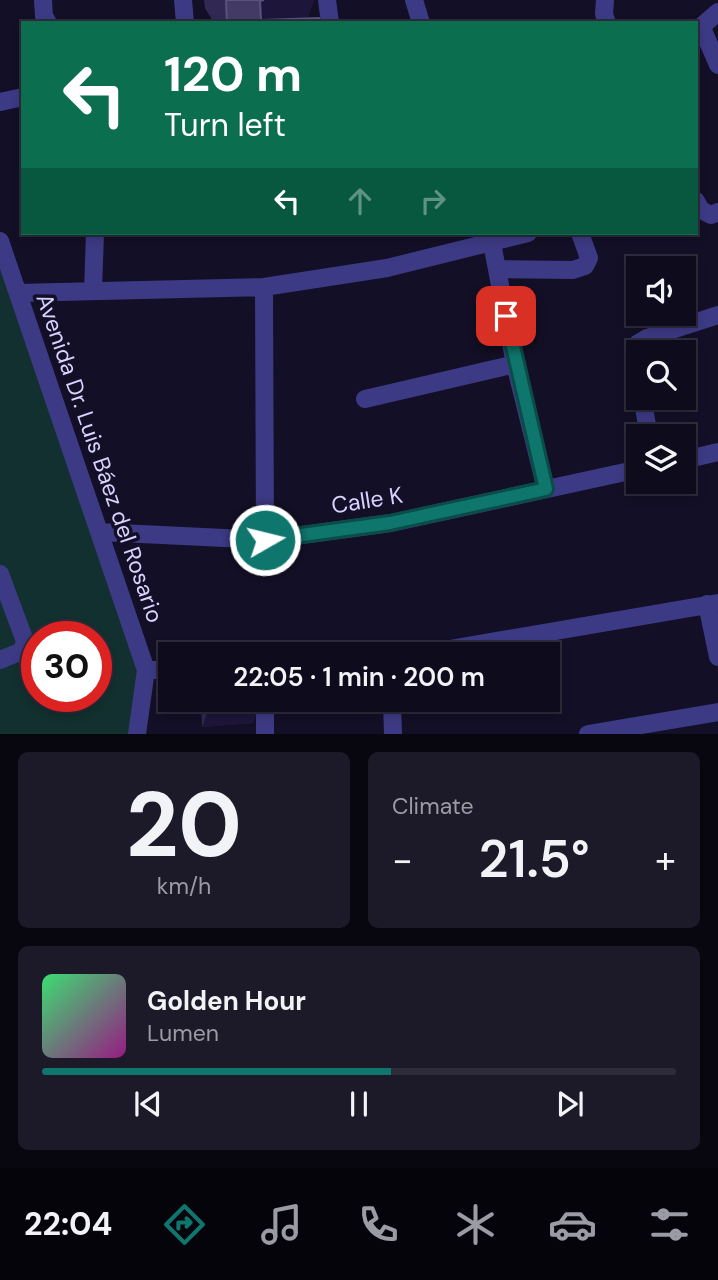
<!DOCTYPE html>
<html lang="en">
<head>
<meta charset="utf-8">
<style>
  :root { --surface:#0e0b1c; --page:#1c1929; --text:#f1f3f6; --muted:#9b9ba3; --line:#2e2b3b; --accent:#0f766e }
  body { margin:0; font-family:"DM Sans",sans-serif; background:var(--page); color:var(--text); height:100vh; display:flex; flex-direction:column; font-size:26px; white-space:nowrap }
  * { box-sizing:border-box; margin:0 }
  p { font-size:23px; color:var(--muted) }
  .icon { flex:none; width:38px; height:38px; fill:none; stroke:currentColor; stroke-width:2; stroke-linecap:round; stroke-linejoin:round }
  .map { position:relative; height:734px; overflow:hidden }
  .side { display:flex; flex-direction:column; gap:18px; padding:18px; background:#08060f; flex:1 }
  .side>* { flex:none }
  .banner { position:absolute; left:21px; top:21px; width:677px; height:214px; border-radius:0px; box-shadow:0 4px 10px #0003,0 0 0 2px var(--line); background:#0b6e4f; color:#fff; overflow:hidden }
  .controls { position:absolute; left:626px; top:256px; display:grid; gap:14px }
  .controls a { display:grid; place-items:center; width:70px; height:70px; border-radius:0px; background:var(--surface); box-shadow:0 4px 10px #0003,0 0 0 2px var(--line); font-size:35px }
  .speed { position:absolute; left:21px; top:621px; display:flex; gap:14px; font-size:35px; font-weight:700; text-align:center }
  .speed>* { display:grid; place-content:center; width:91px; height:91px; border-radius:50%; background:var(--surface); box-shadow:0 4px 10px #0003,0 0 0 2px var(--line); line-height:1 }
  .speed .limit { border:10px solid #d22; background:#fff; color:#111 }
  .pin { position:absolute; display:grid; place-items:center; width:60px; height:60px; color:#fff; margin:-30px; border-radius:14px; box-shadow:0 4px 10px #0006 }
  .me { position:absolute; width:77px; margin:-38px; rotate:82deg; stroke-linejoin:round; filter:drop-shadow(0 0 5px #0008) }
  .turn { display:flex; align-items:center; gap:24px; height:147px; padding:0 28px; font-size:32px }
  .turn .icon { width:91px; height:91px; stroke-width:2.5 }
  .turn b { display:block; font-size:49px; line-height:60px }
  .lanes { display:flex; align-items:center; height:66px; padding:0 28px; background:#0003; justify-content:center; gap:35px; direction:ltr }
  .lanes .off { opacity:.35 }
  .big { font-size:52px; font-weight:600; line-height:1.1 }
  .side .card { flex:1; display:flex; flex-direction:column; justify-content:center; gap:10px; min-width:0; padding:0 24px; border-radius:10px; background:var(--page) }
  .side .dial { align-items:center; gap:0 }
  .dial b { font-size:91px; line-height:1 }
  .song { display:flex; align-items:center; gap:21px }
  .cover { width:84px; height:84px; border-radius:10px; background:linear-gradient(135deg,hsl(140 70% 55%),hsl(310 70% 35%)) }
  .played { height:7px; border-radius:4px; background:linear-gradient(90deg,var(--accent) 55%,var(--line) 55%) }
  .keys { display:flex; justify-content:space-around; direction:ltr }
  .heat { display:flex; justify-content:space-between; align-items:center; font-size:38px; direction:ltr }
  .side .tiles { flex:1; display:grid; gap:18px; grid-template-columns:1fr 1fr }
  .card:last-child { grid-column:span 2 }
  .trip { position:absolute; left:158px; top:642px; width:402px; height:70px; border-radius:0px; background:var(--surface); box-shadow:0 4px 10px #0003,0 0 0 2px var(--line); font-weight:600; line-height:70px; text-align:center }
  .tab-bar { display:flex; height:112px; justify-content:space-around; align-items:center; background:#06040b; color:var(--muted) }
  .tab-bar .icon { width:49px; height:49px }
  .tab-bar .active { color:var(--accent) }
  .tab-bar b { font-size:32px; color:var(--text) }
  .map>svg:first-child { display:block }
</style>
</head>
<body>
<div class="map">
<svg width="718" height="734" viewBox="0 0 718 734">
  <rect width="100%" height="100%" fill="#130f26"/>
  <path fill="#12302f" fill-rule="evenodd" d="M0 244 146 670 137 734H0ZM37 637H96V696H37Z"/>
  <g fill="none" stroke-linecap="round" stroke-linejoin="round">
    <path stroke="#3d3a85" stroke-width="18" d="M43 0 44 16 48 23
      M183 0 185 23
      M327 0 330 23
      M414 0 421 23
      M605 0 604 14 607 23
      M702 28 718 65
      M696 31 718 12
      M0 102 23 97
      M696 201 701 210 711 215 718 212
      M0 241 146 670 137 734
      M492 243 515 364 546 489
      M497 269 573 270 585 266 589 258 580 233
      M264 287 265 540
      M93 291 95 233
      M18 293 264 287 387 268 528 233
      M639 379 634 352 637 344 647 338 718 315
      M642 397 649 436
      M365 399 515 364
      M684 460 718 452
      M99 532 265 540 391 523 639 469
      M0 574 25 641 22 651 0 660
      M707 604 718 657
      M421 654 718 603
      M146 670H170
      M392 700 393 734
      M265 734V700
      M588 734 718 712"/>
  </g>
  <path fill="#312854" d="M204 0H314L307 19 320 23H214L205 8Z
    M201 700H260L253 723 202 727Z"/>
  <path fill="#1d163a" d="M264 0H314L307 20 252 23 260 1Z
    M259 706 253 723 202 727 208 711Z"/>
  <path fill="#433a66" stroke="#5a527e" stroke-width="2" d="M226 0H264L260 1 261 20 319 18 320 23H227Z
    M208 700H260L259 706 208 711Z"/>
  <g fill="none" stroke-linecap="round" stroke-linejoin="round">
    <defs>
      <path id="route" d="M265 540 390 523 546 489 506 316"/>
    </defs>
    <use href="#route" stroke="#0a4d48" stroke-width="18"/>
    <use href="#route" stroke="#0f766e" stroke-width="12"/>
  </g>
  <g text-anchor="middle" stroke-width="7" stroke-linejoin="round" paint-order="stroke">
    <g font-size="23" fill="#d9d4ff" stroke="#130f26">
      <text transform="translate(100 458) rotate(71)" y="8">Avenida Dr. Luis Báez del Rosario</text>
      <text transform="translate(367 500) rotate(-9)" y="8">Calle K</text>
    </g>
  </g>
</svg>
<div class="controls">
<a><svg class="icon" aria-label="sound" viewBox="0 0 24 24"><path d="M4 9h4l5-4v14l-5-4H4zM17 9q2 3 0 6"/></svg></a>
<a><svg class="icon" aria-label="search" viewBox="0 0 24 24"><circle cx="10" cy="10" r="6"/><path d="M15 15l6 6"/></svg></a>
<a><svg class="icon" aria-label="layers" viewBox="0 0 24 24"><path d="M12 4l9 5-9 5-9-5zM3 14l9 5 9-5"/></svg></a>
</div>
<div class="speed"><div class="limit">30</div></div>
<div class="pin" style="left:506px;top:316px;background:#d93025"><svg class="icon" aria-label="arrive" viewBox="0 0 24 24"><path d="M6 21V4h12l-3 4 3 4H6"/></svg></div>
<svg class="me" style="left:265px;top:540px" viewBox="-20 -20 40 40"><circle r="17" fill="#0f766e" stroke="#fff" stroke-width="3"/><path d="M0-11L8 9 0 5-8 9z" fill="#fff"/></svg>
<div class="trip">22:05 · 1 min · 200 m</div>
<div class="banner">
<div class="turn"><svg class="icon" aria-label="left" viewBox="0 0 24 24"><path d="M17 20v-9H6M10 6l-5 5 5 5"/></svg><div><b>120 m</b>Turn left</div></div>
<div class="lanes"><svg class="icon" aria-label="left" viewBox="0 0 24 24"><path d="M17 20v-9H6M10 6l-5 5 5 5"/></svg><svg class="icon off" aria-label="ahead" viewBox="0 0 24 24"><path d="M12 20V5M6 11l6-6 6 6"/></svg><svg class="icon off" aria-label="right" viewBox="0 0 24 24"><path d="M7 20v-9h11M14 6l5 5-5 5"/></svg></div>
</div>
</div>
<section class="side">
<div class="tiles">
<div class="card dial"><b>20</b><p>km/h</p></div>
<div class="card"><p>Climate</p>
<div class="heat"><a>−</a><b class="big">21.5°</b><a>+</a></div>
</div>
<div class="card">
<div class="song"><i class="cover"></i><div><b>Golden Hour</b><p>Lumen</p></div></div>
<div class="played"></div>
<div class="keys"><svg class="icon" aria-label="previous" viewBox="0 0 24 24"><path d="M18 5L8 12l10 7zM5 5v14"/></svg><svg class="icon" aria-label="pause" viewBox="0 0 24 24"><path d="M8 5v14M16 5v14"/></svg><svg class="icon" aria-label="next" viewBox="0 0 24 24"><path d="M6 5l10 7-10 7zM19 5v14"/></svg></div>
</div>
</div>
</section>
<nav class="tab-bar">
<b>22:04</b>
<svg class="icon active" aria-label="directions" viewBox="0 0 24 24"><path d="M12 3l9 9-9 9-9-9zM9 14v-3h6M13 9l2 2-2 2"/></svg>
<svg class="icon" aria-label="music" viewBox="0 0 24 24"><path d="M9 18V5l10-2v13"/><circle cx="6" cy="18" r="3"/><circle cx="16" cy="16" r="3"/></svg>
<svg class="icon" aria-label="phone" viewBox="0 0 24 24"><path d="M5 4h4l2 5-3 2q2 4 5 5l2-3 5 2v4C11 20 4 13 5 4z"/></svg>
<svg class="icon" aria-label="climate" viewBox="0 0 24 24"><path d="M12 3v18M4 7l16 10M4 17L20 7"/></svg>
<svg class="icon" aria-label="car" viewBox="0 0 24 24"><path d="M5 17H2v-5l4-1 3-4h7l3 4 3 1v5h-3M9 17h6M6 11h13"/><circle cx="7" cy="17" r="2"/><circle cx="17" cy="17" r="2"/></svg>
<svg class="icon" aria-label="filters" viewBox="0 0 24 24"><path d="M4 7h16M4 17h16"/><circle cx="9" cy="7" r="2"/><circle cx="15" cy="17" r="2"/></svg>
</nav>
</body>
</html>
